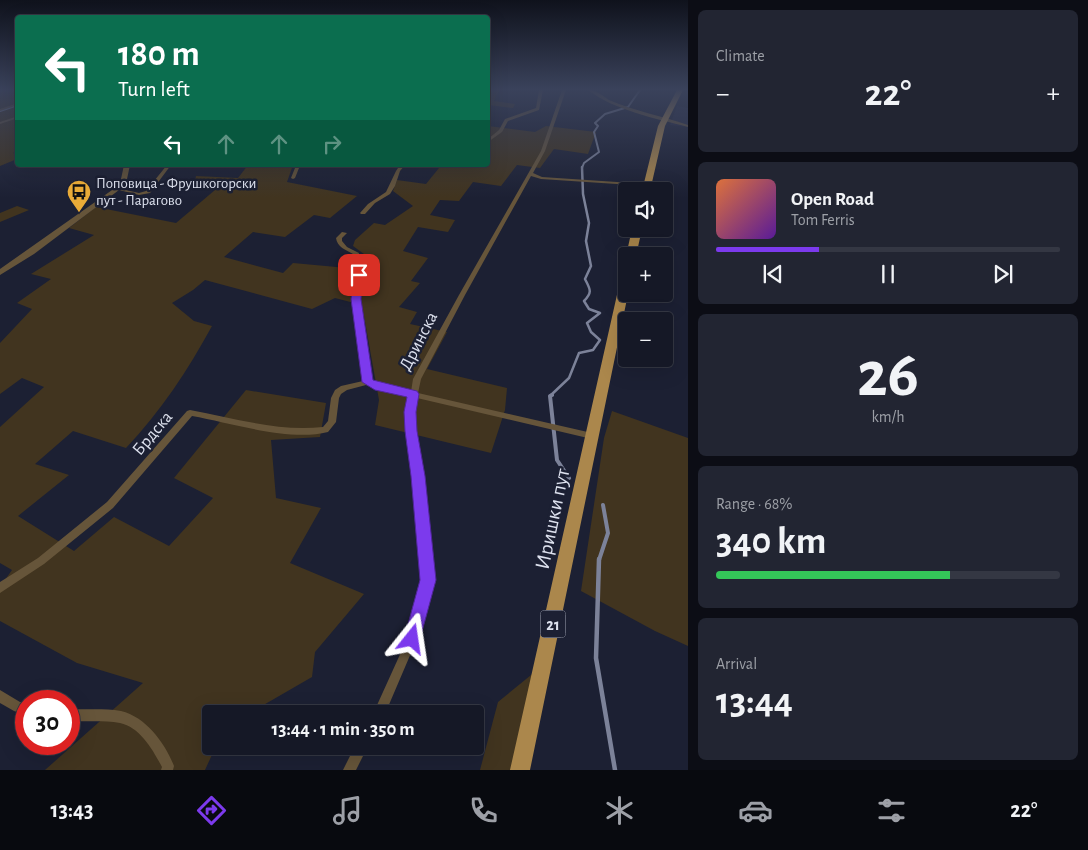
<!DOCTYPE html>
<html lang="en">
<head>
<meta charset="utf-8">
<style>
  :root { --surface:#151826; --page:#222532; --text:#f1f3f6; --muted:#9da0a7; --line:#343743; --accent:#7c3aed }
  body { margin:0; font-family:"Alegreya Sans",sans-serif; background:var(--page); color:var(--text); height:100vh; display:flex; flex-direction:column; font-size:19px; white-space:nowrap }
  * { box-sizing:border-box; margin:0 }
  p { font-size:16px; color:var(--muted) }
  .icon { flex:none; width:28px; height:28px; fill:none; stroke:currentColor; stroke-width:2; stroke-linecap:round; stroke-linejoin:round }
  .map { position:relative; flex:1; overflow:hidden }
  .drawer { display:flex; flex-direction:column; gap:10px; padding:10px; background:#0c0d15; width:400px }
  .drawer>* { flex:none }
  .top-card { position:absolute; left:15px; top:15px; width:475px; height:152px; border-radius:5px; box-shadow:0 5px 20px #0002,0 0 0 1px var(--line); background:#0b6e4f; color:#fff; overflow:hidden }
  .fabs { position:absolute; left:618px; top:182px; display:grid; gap:10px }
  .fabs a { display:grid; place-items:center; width:55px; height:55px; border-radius:5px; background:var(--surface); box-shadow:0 5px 20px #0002,0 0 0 1px var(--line); font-size:25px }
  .speed { position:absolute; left:15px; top:690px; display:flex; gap:10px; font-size:25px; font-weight:700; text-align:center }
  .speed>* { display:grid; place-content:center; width:65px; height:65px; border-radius:50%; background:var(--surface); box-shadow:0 5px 20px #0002,0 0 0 1px var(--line); line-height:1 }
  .speed .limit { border:8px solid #d22; background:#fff; color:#111 }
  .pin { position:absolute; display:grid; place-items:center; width:42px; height:42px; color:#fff; margin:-21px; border-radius:10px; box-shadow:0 2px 8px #0006 }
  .me { position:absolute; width:55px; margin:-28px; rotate:15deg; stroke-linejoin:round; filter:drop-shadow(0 0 4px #0008) }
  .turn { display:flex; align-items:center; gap:18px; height:105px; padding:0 20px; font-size:22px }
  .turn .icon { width:65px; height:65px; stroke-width:2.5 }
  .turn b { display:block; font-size:35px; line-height:42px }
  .lanes { display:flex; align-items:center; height:48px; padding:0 20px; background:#0003; justify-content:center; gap:25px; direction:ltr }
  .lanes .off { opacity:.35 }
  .big { font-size:38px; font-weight:700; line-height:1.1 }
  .drawer .widget { flex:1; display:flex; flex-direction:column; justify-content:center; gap:8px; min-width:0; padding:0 18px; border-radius:8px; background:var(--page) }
  .drawer .dial { align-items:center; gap:0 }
  .dial b { font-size:65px; line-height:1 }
  .song { display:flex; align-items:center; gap:15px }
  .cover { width:60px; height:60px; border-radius:8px; background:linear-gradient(135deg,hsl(20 70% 55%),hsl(270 70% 35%)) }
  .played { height:5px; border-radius:2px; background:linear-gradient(90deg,var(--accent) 30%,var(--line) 30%) }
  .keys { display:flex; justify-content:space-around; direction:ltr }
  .heat { display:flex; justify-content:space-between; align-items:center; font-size:28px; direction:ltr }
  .charge { height:8px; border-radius:4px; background:linear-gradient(90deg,#34c759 68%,var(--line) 0) }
  .trip { position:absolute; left:202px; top:705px; width:282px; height:50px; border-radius:5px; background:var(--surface); box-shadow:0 5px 20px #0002,0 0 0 1px var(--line); font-weight:700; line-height:50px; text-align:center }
  .dock { display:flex; height:80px; justify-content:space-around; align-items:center; background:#080a0f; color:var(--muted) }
  .dock .icon { width:35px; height:35px }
  .dock .current { color:var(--accent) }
  .dock b { font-size:22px; color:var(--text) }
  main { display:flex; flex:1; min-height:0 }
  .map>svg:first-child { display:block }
</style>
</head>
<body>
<main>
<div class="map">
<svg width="688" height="770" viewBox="0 0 688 770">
  <rect width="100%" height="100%" fill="#1c2033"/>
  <path fill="#242841" d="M677 106 688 108V127L670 125Z"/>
  <path fill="#41341f" d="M0 90H17V151L13 153 17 154V159L0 166Z
    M488 90H499L494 101 515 104 513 108 489 105 488 107Z
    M488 126 535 132 546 126 596 132 588 154 554 149 540 168 517 165 501 186 473 182 459 201 440 200 430 215 455 220 448 232 418 227 403 251 428 258 411 281 420 283 399 307 417 312 410 324 447 332 427 369 507 388 505 410 491 453 375 425 379 400 362 305 335 298 312 309 205 280 193 290 172 303 194 321 212 326C188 370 161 411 126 448L73 431 35 464 69 475 18 516 74 551 114 517 169 546 213 498 174 478 246 390 326 403 320 437 271 440 276 498 321 508 290 563 364 594 315 652 312 677 248 714H211V746H216L205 770H45L143 683 77 663 0 621V587L12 570 0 563V427L44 387 22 378 0 394V343L32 309 17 303 51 279 31 274 94 235 69 228 96 207 176 223 215 190 194 186 196 176 238 178 248 165H293L287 182 357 196 330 218 314 215 285 237 253 232 224 257 283 273 293 263 358 269 364 254 353 246 355 240 374 223 385 225 413 206 393 191 397 180 426 184 439 168 425 165H488Z
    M17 206 29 210 0 222V213Z
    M612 411 688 438V646L655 631 581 591 604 438Z
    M536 671 513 770H480L498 702Z"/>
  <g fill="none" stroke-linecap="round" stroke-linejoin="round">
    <path stroke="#7c8299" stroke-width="2" d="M0 111 18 105
      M582 168 584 163 599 152 594 132 598 126 595 123 605 114 628 107 640 90"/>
    <path stroke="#7c8299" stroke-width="2.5" d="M550 396 569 378 579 353 593 350 600 340 591 332 587 323 600 313 589 309 584 301C593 292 590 289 585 279L591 266 586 241 589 223 583 194 582 167"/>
    <path stroke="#7c8299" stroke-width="4" d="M552 395 550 396 557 460 569 478
      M599 560 608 533 603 505"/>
    <path stroke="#7c8299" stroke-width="4.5" d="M599 559 596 658 615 770"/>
    <path fill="#66553a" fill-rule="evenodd" d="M539 90H543L539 110 508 121 502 132 488 142V139L499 130 505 119 536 108Z
      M562 90H566L545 151 533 173 542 177 647 184 649 185 647 186 541 179 531 176 465 295 421 379 418 393 592 433 595 434 596 436 595 438 592 439 417 398 414 412 415 431 422 476 433 580 417 639 385 714H373L407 639 423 580 414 476 407 431 406 412 409 397 376 389 366 385 347 390 341 394 339 398 336 422 328 432C289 442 232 423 192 416L113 508 44 564 0 593V582L38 558 107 502 187 411 190 410C234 418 278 432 323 427L328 421 331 398 335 390 341 386 363 381 353 299 356 275 349 266 352 260 353 254C346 250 337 247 336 238L342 232 347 233 342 238V241L347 247 359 253 358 260 355 266 362 275 359 299 371 381 381 385 411 392 413 379 459 295 541 151Z
      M588 90C596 90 603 96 609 100 634 111 662 116 688 125V127C655 118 616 111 588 90Z
      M18 103V105L0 111V109Z
      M18 116V118L0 124V122Z
      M167 165H171L150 193 139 195 115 189 117 188 139 193 146 191Z
      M252 165H297L299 168 295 178 293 179 291 178 295 168 294 167 254 166Z
      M400 165H405L400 171 395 186 390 194 375 203 365 214H361L360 213 368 204 386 192 396 171Z
      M0 690 20 702 26 703V715L14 711 0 703Z
      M69 709C86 710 104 708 121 711 146 717 165 743 174 766L173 770H161L162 767C153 750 140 727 120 723 103 720 86 722 69 721Z
      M355 746H368L356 770H343Z"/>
    <path fill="#66553a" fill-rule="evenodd" d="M124 165H130L127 179 119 190 34 254 0 275V269L115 188 121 179Z"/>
    <path fill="#ab874c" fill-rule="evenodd" d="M677 90H683L665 126 650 191H642L658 126Z
      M632 229H642L636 256H626Z
      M626 274 628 294 530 770H510L621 277Z"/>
  </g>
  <linearGradient id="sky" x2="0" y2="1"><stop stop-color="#0f121c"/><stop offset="0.45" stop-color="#3a425b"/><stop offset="1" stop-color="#3a425b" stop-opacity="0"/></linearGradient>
  <rect width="688" height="198" fill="url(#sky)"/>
  <path fill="#7c3aed" stroke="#51269a" d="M355 273H362L363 275 361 299 373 380 417 391 419 394 416 412 417 431 425 476 436 580 420 639 418 645 412 647 406 645 404 639 420 580 411 476 405 431 404 412 407 397 375 390 362 382 351 299Z"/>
  <defs>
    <symbol id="bus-pin" viewBox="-11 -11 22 30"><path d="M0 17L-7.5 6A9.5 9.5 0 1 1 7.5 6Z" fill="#e9ab38" stroke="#1c2033"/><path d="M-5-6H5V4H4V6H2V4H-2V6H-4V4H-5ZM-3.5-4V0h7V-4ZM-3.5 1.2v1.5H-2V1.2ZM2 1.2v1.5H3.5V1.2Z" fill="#111"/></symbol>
  </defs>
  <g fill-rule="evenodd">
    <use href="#bus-pin" x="65" y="178" width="28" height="38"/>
  </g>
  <g text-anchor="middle" stroke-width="5" stroke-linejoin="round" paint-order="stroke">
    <g font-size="15" fill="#dde1ee" stroke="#1c2033" text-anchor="start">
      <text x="96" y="188">Поповица - Фрушкогорски<tspan x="96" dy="17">пут - Парагово</tspan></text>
    </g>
    <rect fill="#1c2033" stroke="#a3a7b6" stroke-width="1" x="540.5" y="610.5" width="25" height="27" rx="4"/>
    <g font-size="16" font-weight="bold" fill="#dde1ee">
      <text x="553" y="630">21</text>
    </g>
    <g font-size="18" fill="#dde1ee" stroke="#1c2033">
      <text transform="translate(418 341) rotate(-63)" y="6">Дринска</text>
      <text transform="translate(152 433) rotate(-50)" y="6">Брдска</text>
    </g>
    <g font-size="21" fill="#dde1ee" stroke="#1c2033">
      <text transform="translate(552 519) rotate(-78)" y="7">Иришки пут</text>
    </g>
  </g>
</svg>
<div class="fabs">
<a><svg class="icon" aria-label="sound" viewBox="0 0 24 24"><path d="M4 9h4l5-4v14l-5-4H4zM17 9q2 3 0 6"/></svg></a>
<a>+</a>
<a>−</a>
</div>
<div class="speed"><div class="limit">30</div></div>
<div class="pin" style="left:359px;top:275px;background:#d93025"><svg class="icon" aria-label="arrive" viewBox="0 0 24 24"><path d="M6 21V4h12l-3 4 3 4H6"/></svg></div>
<svg class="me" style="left:412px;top:639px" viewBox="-20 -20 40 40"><path d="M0-17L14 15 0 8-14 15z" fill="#7c3aed" stroke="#fff" stroke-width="4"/></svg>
<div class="trip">13:44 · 1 min · 350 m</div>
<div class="top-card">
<div class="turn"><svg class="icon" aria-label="left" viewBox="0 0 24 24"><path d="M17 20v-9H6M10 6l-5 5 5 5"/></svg><div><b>180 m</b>Turn left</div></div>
<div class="lanes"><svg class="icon" aria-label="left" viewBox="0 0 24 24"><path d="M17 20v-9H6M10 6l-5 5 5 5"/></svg><svg class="icon off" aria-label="ahead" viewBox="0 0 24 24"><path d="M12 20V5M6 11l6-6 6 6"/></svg><svg class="icon off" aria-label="ahead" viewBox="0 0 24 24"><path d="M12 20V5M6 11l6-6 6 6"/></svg><svg class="icon off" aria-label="right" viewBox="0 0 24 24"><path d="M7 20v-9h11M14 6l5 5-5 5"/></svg></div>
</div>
</div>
<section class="drawer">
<div class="widget"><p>Climate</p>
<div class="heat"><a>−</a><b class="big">22°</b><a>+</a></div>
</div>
<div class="widget">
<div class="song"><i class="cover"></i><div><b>Open Road</b><p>Tom Ferris</p></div></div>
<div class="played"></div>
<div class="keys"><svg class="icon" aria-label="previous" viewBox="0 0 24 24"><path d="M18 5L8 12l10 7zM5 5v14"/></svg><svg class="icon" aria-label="pause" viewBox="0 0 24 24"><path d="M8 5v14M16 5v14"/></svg><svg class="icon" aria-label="next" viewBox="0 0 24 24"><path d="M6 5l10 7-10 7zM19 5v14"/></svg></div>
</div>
<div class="widget dial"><b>26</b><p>km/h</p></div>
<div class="widget"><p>Range · 68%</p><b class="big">340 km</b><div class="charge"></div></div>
<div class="widget"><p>Arrival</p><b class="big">13:44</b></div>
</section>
</main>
<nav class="dock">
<b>13:43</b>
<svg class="icon current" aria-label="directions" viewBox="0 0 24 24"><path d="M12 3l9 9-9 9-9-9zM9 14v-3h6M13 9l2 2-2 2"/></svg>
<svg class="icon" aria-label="music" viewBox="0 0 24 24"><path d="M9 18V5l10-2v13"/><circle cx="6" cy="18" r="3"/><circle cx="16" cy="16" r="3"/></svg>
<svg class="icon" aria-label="phone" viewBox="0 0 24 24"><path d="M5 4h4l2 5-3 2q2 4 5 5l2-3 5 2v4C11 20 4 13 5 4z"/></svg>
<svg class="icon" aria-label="climate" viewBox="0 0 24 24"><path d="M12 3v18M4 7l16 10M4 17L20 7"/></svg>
<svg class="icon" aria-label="car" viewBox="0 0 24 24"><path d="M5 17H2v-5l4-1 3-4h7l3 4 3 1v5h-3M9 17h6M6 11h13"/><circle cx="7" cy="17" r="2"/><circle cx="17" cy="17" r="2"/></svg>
<svg class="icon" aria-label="filters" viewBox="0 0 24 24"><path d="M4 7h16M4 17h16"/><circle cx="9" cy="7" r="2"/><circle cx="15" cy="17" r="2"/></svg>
<b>22°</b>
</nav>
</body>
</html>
